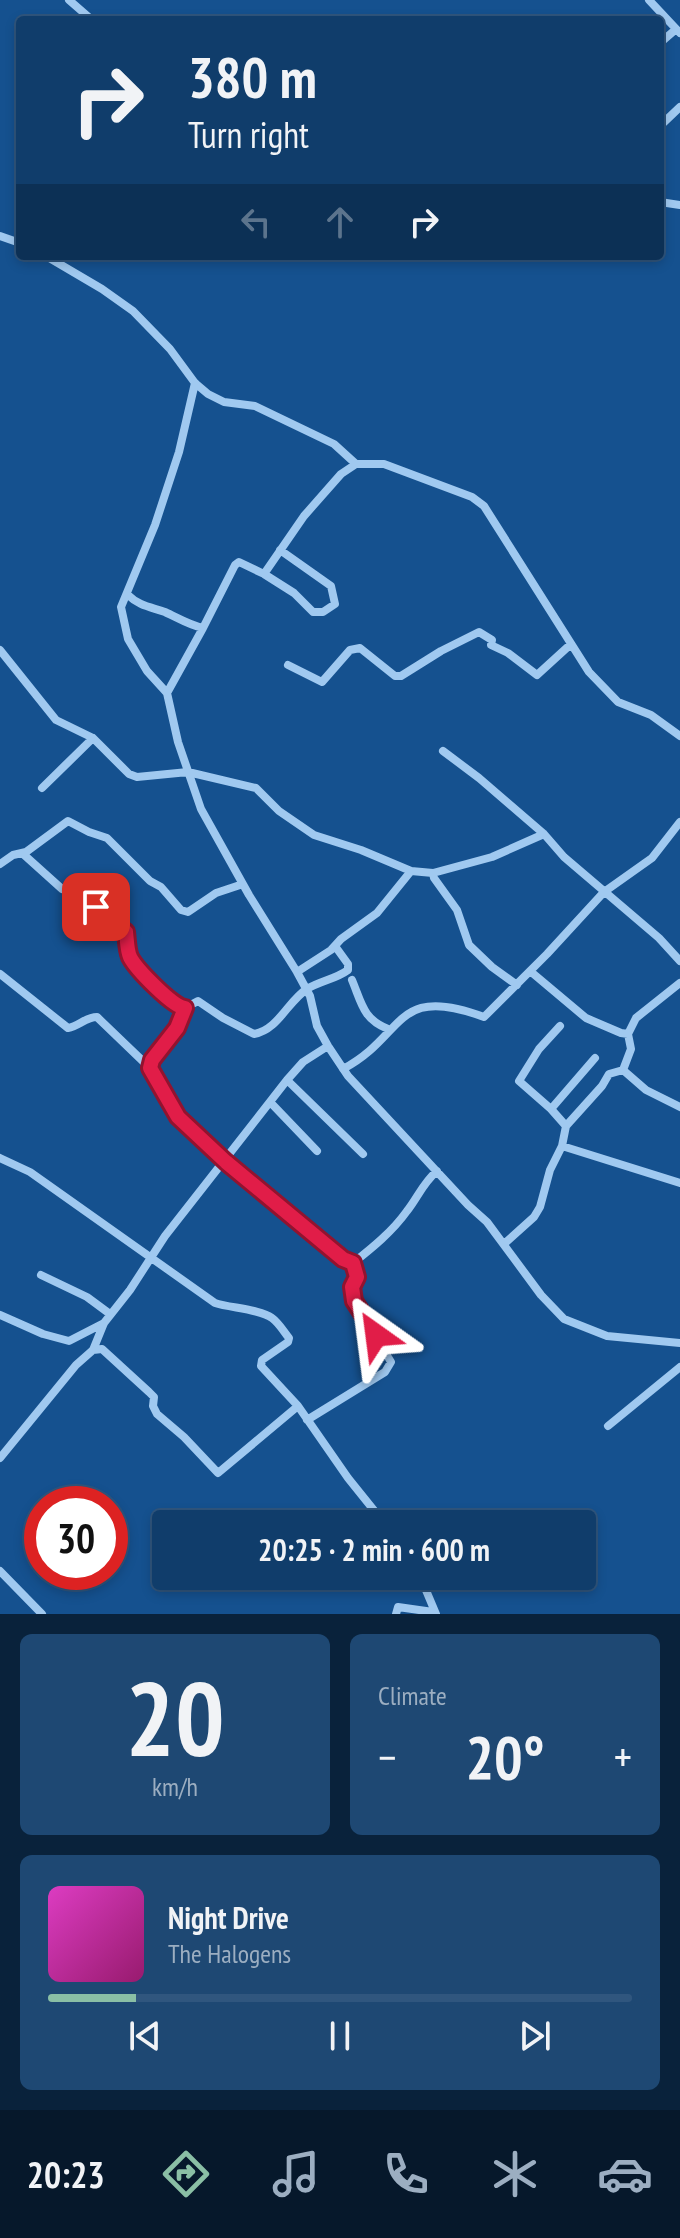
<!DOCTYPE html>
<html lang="en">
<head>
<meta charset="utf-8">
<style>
  :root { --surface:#103d6b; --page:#1e4873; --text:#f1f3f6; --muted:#9caec1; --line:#30567e; --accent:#8abfa5 }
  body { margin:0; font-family:"PT Sans Narrow",sans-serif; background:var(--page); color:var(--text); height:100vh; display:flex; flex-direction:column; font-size:30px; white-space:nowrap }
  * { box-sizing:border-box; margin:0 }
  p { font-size:26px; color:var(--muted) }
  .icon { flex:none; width:44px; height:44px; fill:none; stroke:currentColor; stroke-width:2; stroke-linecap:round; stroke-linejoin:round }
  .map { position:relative; height:1614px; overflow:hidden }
  .details { display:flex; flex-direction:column; gap:20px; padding:20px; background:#09223b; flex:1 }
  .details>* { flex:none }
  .hud { position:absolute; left:16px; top:16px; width:648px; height:244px; border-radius:8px; box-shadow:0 4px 12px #0003,0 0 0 2px var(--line); background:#103d6b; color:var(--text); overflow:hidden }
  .speed { position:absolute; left:24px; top:1486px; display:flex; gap:16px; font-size:40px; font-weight:700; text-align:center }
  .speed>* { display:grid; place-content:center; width:104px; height:104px; border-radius:50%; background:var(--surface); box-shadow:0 4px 12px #0003,0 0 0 2px var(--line); line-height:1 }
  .speed .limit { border:12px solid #d22; background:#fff; color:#111 }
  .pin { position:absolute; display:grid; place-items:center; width:68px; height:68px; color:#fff; margin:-34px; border-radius:16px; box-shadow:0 4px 12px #0006 }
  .me { position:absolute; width:88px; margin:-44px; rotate:329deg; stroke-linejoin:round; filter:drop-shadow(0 0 6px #0008) }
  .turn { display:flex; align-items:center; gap:28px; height:168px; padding:0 40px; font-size:36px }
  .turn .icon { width:104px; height:104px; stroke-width:2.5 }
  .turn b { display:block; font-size:56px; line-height:68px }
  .lanes { display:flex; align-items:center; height:76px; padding:0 40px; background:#0003; justify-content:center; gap:40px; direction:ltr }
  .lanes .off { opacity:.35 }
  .big { font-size:60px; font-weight:700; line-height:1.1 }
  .details .widget { flex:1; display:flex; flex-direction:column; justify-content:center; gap:12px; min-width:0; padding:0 28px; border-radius:12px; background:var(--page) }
  .details .dial { align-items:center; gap:0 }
  .dial b { font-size:104px; line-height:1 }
  .song { display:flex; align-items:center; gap:24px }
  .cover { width:96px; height:96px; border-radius:12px; background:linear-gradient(135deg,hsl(310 70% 55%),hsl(320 70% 35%)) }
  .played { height:8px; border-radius:4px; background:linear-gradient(90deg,var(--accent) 15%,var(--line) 15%) }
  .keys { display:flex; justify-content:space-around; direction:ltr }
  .heat { display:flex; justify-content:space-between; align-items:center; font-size:44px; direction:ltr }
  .details .tiles { flex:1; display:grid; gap:20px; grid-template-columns:1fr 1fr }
  .widget:last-child { grid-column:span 2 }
  .trip { position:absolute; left:152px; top:1510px; width:444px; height:80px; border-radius:8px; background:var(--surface); box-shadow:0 4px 12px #0003,0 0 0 2px var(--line); font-weight:700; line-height:80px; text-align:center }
  .menu { display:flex; height:128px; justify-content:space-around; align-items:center; background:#06182b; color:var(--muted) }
  .menu .icon { width:56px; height:56px }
  .menu .current { color:var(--accent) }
  .menu b { font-size:36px; color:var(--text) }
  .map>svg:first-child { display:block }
</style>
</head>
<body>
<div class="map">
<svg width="680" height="1614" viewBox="0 0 680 1614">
  <rect width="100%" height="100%" fill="#15518f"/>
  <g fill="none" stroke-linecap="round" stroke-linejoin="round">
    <path stroke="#a0c9f0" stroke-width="8" d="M69 0 92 20
      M649 0 680 33
      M660 43 675 30
      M660 126 680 107
      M660 202 680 205
      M0 236 20 243
      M46 256 102 289 133 311 170 349 195 383 208 394 224 402 255 406 334 444 356 464
      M195 383 179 452 155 525 121 607 128 639 147 671 167 693 178 742 201 809 249 895 297 972 310 996 317 1026 328 1046 348 1076 468 1205 487 1222 541 1295 564 1319 607 1336 680 1343
      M264 574 294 593 313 612H323L335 604 331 586 280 550
      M128 595C139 606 151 607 165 612 178 618 189 625 203 628L235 565 239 562 264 574 304 516 341 474 356 464H384L472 497 484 506 589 672 618 702 651 715 680 736
      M0 650 56 720 93 738 129 774 137 777 188 772 256 788 279 811 314 835 361 850 411 871 433 873 434 878 457 910 469 945 492 967 517 985
      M288 665 322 682 350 650 360 648 395 676H401L441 651 479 632 492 640 491 645 508 653 537 675 571 644
      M167 693 203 628
      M443 751 479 778 544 834 564 857 659 938 680 961
      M42 788 93 738
      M22 853 62 889 80 896 126 932 130 956 135 964 176 1006 185 1008 198 1001 223 1018 254 1034C278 1030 288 1001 307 989 320 981 336 979 348 970V964L335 946
      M0 864 13 855 26 852 68 821 89 832 107 838 150 881 161 887 181 910 188 912 216 893 243 884
      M433 873 492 857 544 834
      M530 971 586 1018 621 1033 628 1034 636 1018 680 983
      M297 972 331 950 341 939 377 913 411 871
      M0 974 68 1028C79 1026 86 1017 97 1017L150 1068
      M352 980C362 1004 363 1019 388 1029
      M185 1008 177 1028 152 1060 150 1068 178 1117 226 1162 343 1259 353 1263 357 1277 352 1287 354 1301 391 1362 385 1372 307 1420
      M628 1034 631 1049 623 1070 646 1090 680 1107
      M343 1069C406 1036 393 983 484 1017L547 954 604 892 652 858 680 822
      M287 1080 363 1154
      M271 1103 317 1151
      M551 1109 519 1081 539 1049 560 1026
      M566 1126 602 1086 609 1074 623 1070
      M562 1146 680 1183
      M0 1158 30 1172 215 1303C230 1308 260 1309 272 1318 279 1323 284 1332 289 1338L288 1342 262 1360 261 1366 298 1406 348 1478 385 1524
      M504 1244 534 1217 540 1207 550 1170 562 1146 566 1126 551 1109 595 1058
      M353 1263C372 1248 392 1232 407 1211 418 1197 423 1183 437 1171
      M41 1275 87 1297 110 1314
      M0 1315 43 1334 69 1341 104 1323
      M93 1350 102 1349 149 1392 154 1397 153 1406 157 1414 184 1437 218 1473 298 1406
      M608 1426 680 1367
      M0 1458 76 1365 93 1350 104 1323 130 1290 165 1236 287 1080 303 1062 328 1046
      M0 1571 42 1614
      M420 1576 436 1614
      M396 1614 398 1607 433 1612"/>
  </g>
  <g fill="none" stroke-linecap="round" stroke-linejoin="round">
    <defs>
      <path id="route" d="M96 907 126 932C127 940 127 950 130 957 136 969 173 1007 185 1008L177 1028 152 1060 150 1068 178 1117 226 1162 343 1259 353 1263 357 1277 352 1287 354 1301 376 1335"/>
    </defs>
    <use href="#route" stroke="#92132f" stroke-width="20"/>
    <use href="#route" stroke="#e11d48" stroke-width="14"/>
  </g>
</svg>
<div class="speed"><div class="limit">30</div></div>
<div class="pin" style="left:96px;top:907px;background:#d93025"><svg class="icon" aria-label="arrive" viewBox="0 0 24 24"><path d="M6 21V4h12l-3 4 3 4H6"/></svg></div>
<svg class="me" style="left:376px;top:1335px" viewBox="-20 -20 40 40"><path d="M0-17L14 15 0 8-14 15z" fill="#e11d48" stroke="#fff" stroke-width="4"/></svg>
<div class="trip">20:25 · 2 min · 600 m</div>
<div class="hud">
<div class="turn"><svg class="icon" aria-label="right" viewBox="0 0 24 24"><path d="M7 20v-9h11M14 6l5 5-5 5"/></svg><div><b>380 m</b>Turn right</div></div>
<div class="lanes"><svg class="icon off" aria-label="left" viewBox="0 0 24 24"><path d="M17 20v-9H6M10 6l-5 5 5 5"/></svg><svg class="icon off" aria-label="ahead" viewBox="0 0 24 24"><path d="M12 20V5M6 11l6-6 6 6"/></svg><svg class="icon" aria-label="right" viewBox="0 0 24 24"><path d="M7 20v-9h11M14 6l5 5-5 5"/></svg></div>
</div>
</div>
<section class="details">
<div class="tiles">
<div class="widget dial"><b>20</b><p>km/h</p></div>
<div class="widget"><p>Climate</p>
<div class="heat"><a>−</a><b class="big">20°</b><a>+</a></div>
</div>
<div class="widget">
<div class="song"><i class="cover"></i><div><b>Night Drive</b><p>The Halogens</p></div></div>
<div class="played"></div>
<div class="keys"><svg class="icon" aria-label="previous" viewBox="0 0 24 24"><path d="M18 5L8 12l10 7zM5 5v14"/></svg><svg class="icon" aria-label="pause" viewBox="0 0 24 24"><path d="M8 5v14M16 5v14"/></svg><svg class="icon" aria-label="next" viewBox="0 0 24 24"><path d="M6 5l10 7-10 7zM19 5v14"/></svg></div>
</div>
</div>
</section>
<nav class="menu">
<b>20:23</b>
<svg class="icon current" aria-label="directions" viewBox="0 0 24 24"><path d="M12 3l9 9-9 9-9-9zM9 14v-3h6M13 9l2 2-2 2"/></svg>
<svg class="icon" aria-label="music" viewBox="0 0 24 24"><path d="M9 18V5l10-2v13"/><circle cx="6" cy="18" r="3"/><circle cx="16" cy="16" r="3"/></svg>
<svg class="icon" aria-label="phone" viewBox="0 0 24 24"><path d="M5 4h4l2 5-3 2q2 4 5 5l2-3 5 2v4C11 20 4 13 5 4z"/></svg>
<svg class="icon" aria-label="climate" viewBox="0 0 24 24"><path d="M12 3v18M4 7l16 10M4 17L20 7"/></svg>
<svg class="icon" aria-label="car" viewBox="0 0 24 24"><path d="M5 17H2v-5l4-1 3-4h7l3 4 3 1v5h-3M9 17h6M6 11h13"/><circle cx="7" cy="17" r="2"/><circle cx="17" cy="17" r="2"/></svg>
</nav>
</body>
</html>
